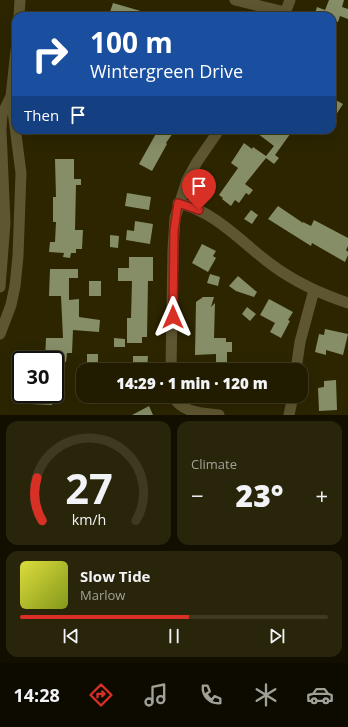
<!DOCTYPE html>
<html lang="en">
<head>
<meta charset="utf-8">
<style>
  :root { --surface:#211c00; --page:#29250a; --text:#f1f3f6; --muted:#a2a199; --line:#3e3a22; --accent:#d93025 }
  body { margin:0; font-family:"Open Sans",sans-serif; background:var(--page); color:var(--text); height:100vh; display:flex; flex-direction:column; font-size:15px; white-space:nowrap }
  * { box-sizing:border-box; margin:0 }
  p { font-size:13px; color:var(--muted) }
  .icon { flex:none; width:22px; height:22px; fill:none; stroke:currentColor; stroke-width:2; stroke-linecap:round; stroke-linejoin:round }
  .map { position:relative; height:415px; overflow:hidden }
  .sheet { display:flex; flex-direction:column; gap:6px; padding:6px; background:#120f00; flex:1 }
  .sheet>* { flex:none }
  .top-card { position:absolute; left:12px; top:12px; width:324px; height:122px; border-radius:12px; box-shadow:0 4px 16px #0002,0 0 0 1px var(--line); background:#1a4fa0; color:#fff; overflow:hidden }
  .speed { position:absolute; left:12px; top:351px; display:flex; gap:8px; font-size:20px; font-weight:700; text-align:center }
  .speed>* { display:grid; place-content:center; width:52px; height:52px; border-radius:50%; background:var(--surface); box-shadow:0 4px 16px #0002,0 0 0 1px var(--line); line-height:1 }
  .speed .limit { border:2px solid #111; border-radius:6px; background:#fff; color:#111 }
  .pin { position:absolute; display:grid; place-items:center; width:34px; height:34px; color:#fff; margin:-41px -17px; border-radius:50% 50% 50% 0; rotate:-45deg; box-shadow:0 0 4px #0007 }
  .pin .icon { rotate:45deg }
  .me { position:absolute; width:44px; margin:-22px; rotate:0deg; stroke-linejoin:round; filter:drop-shadow(0 0 3px #0008) }
  .turn { display:flex; align-items:center; gap:14px; height:84px; padding:0 12px; font-size:18px }
  .turn .icon { width:52px; height:52px; stroke-width:2.5 }
  .turn b { display:block; font-size:28px; line-height:34px }
  .then { display:flex; align-items:center; height:38px; padding:0 12px; background:#0003; gap:8px; font-size:15px }
  .big { font-size:30px; font-weight:800; line-height:1.1 }
  .sheet .widget { flex:1; display:flex; flex-direction:column; justify-content:center; gap:6px; min-width:0; padding:0 14px; border-radius:12px; background:var(--page) }
  .sheet .dial { align-items:center; gap:0 }
  .dial svg { height:104px; overflow:visible; fill:none; stroke:var(--line); stroke-width:7; stroke-linecap:round; text-anchor:middle }
  .dial text { fill:var(--text); stroke:none }
  .song { display:flex; align-items:center; gap:12px }
  .cover { width:48px; height:48px; border-radius:6px; background:linear-gradient(135deg,hsl(60 70% 55%),hsl(70 70% 35%)) }
  .played { height:4px; border-radius:2px; background:linear-gradient(90deg,var(--accent) 55%,var(--line) 55%) }
  .keys { display:flex; justify-content:space-around; direction:ltr }
  .heat { display:flex; justify-content:space-between; align-items:center; font-size:22px; direction:ltr }
  .sheet .tiles { flex:1; display:grid; gap:6px; grid-template-columns:1fr 1fr }
  .widget:last-child { grid-column:span 2 }
  .trip { position:absolute; left:76px; top:363px; width:232px; height:40px; border-radius:12px; background:var(--surface); box-shadow:0 4px 16px #0002,0 0 0 1px var(--line); font-weight:800; line-height:40px; text-align:center }
  .tabs { display:flex; height:64px; justify-content:space-around; align-items:center; background:#0d0b00; color:var(--muted) }
  .tabs .icon { width:28px; height:28px }
  .tabs .on { color:var(--accent) }
  .tabs b { font-size:18px; color:var(--text) }
  .map>svg:first-child { display:block }
</style>
</head>
<body>
<div class="map">
<svg width="348" height="415" viewBox="0 0 348 415">
  <rect width="100%" height="100%" fill="#2c2500"/>
  <path fill="#858e67" d="M329 0H344L342 7 348 9V19L340 16 338 22 332 20V16H314L317 7 325 10Z
    M113 3 151 14V16H115L116 14 110 12Z
    M332 98 343 104 332 121Z
    M158 130H175L166 143 167 144 152 171 139 164Z
    M253 130H293L275 155 279 158 274 164 266 158 245 184 253 190 249 195 246 193 239 203 235 200 231 206 222 199 223 198 219 195 238 168 231 163 244 143 252 149 253 147 266 156 274 146Z
    M55 159H74V179H81V185H76L75 230H83L82 249H76V253H71L70 258 63 257 64 253 49 252 50 242H55L56 222H53V197H56Z
    M127 193 151 197 149 210 125 206Z
    M278 206 303 223V222L311 226 314 220 348 238V246L346 250 348 252V255L345 262 312 243 311 246 268 219Z
    M251 210 258 215 252 224 244 219Z
    M135 221 153 224 150 244 126 240 127 230 134 231Z
    M110 235 119 236 118 248 110 247Z
    M202 244 216 251 213 256 216 258 208 272 192 263Z
    M129 257H153V281H148L147 337H142V343H127V318H131L132 281H118V268H129Z
    M50 269H78V278H69V300L79 299V317L100 320 99 332 73 330 72 353H67L66 362 45 360 46 338H63L61 296H49Z
    M210 274 220 277 218 286 207 283Z
    M238 276 257 292 254 297 236 291 229 286Z
    M89 281H101V296H89Z
    M203 297H214L211 307 215 303 214 338H226V342H232V352H227V364H216V354L195 355 196 302Z
    M269 299 293 312 288 320 290 321 281 338 270 332 275 323 260 315Z
    M247 307 256 314 250 321 242 314Z
    M325 329 348 334 343 355 326 350V355L315 352 319 334 324 335Z
    M114 338 125 339V347H114Z
    M87 354H98V369H87Z
    M133 356H148L147 370H133Z
    M336 380 337 410 319 411 318 388 324 387V381Z
    M32 394H53L52 405 31 404Z
    M149 406 153 415H132Z"/>
  <g fill="none" stroke-linecap="round" stroke-linejoin="round">
    <path stroke="#5e5631" stroke-width="11" d="M235 0 285 12
      M19 16 20 0
      M284 16 290 0
      M178 203C215 211 242 243 272 265 295 282 321 294 348 303
      M0 287 5 223 1 130 2 115 11 96
      M0 334 11 305 15 286 18 256 21 173 11 96 16 50
      M171 370 173 250 175 218 187 180 197 162 219 130
      M296 370 300 342 314 290
      M173 396C181 413 203 413 219 415
      M289 415 293 396"/>
  </g>
  <g fill="none" stroke-linecap="round" stroke-linejoin="round">
    <defs>
      <path id="route" d="M173 317 174 231 178 203 199 210"/>
    </defs>
    <use href="#route" stroke="#8d1f18" stroke-width="10"/>
    <use href="#route" stroke="#d93025" stroke-width="7"/>
  </g>
</svg>
<div class="speed"><div class="limit">30</div></div>
<div class="pin" style="left:199px;top:210px;background:#d93025"><svg class="icon" aria-label="arrive" viewBox="0 0 24 24"><path d="M6 21V4h12l-3 4 3 4H6"/></svg></div>
<svg class="me" style="left:173px;top:317px" viewBox="-20 -20 40 40"><path d="M0-17L14 15 0 8-14 15z" fill="#d93025" stroke="#fff" stroke-width="4"/></svg>
<div class="trip">14:29 · 1 min · 120 m</div>
<div class="top-card">
<div class="turn"><svg class="icon" aria-label="right" viewBox="0 0 24 24"><path d="M7 20v-9h11M14 6l5 5-5 5"/></svg><div><b>100 m</b>Wintergreen Drive</div></div>
<div class="then">Then<svg class="icon" aria-label="arrive" viewBox="0 0 24 24"><path d="M6 21V4h12l-3 4 3 4H6"/></svg></div>
</div>
</div>
<section class="sheet">
<div class="tiles">
<div class="widget dial"><svg viewBox="0 0 100 80">
<path d="M14 69A42 42 0 1 1 86 69"/>
<path d="M14 69A42 42 0 0 1 10 36" stroke="#d93025"/>
<text x="50" y="56" font-size="32" font-weight="700">27</text>
<text x="50" y="72" font-size="11">km/h</text>
</svg></div>
<div class="widget"><p>Climate</p>
<div class="heat"><a>−</a><b class="big">23°</b><a>+</a></div>
</div>
<div class="widget">
<div class="song"><i class="cover"></i><div><b>Slow Tide</b><p>Marlow</p></div></div>
<div class="played"></div>
<div class="keys"><svg class="icon" aria-label="previous" viewBox="0 0 24 24"><path d="M18 5L8 12l10 7zM5 5v14"/></svg><svg class="icon" aria-label="pause" viewBox="0 0 24 24"><path d="M8 5v14M16 5v14"/></svg><svg class="icon" aria-label="next" viewBox="0 0 24 24"><path d="M6 5l10 7-10 7zM19 5v14"/></svg></div>
</div>
</div>
</section>
<nav class="tabs">
<b>14:28</b>
<svg class="icon on" aria-label="directions" viewBox="0 0 24 24"><path d="M12 3l9 9-9 9-9-9zM9 14v-3h6M13 9l2 2-2 2"/></svg>
<svg class="icon" aria-label="music" viewBox="0 0 24 24"><path d="M9 18V5l10-2v13"/><circle cx="6" cy="18" r="3"/><circle cx="16" cy="16" r="3"/></svg>
<svg class="icon" aria-label="phone" viewBox="0 0 24 24"><path d="M5 4h4l2 5-3 2q2 4 5 5l2-3 5 2v4C11 20 4 13 5 4z"/></svg>
<svg class="icon" aria-label="climate" viewBox="0 0 24 24"><path d="M12 3v18M4 7l16 10M4 17L20 7"/></svg>
<svg class="icon" aria-label="car" viewBox="0 0 24 24"><path d="M5 17H2v-5l4-1 3-4h7l3 4 3 1v5h-3M9 17h6M6 11h13"/><circle cx="7" cy="17" r="2"/><circle cx="17" cy="17" r="2"/></svg>
</nav>
</body>
</html>
